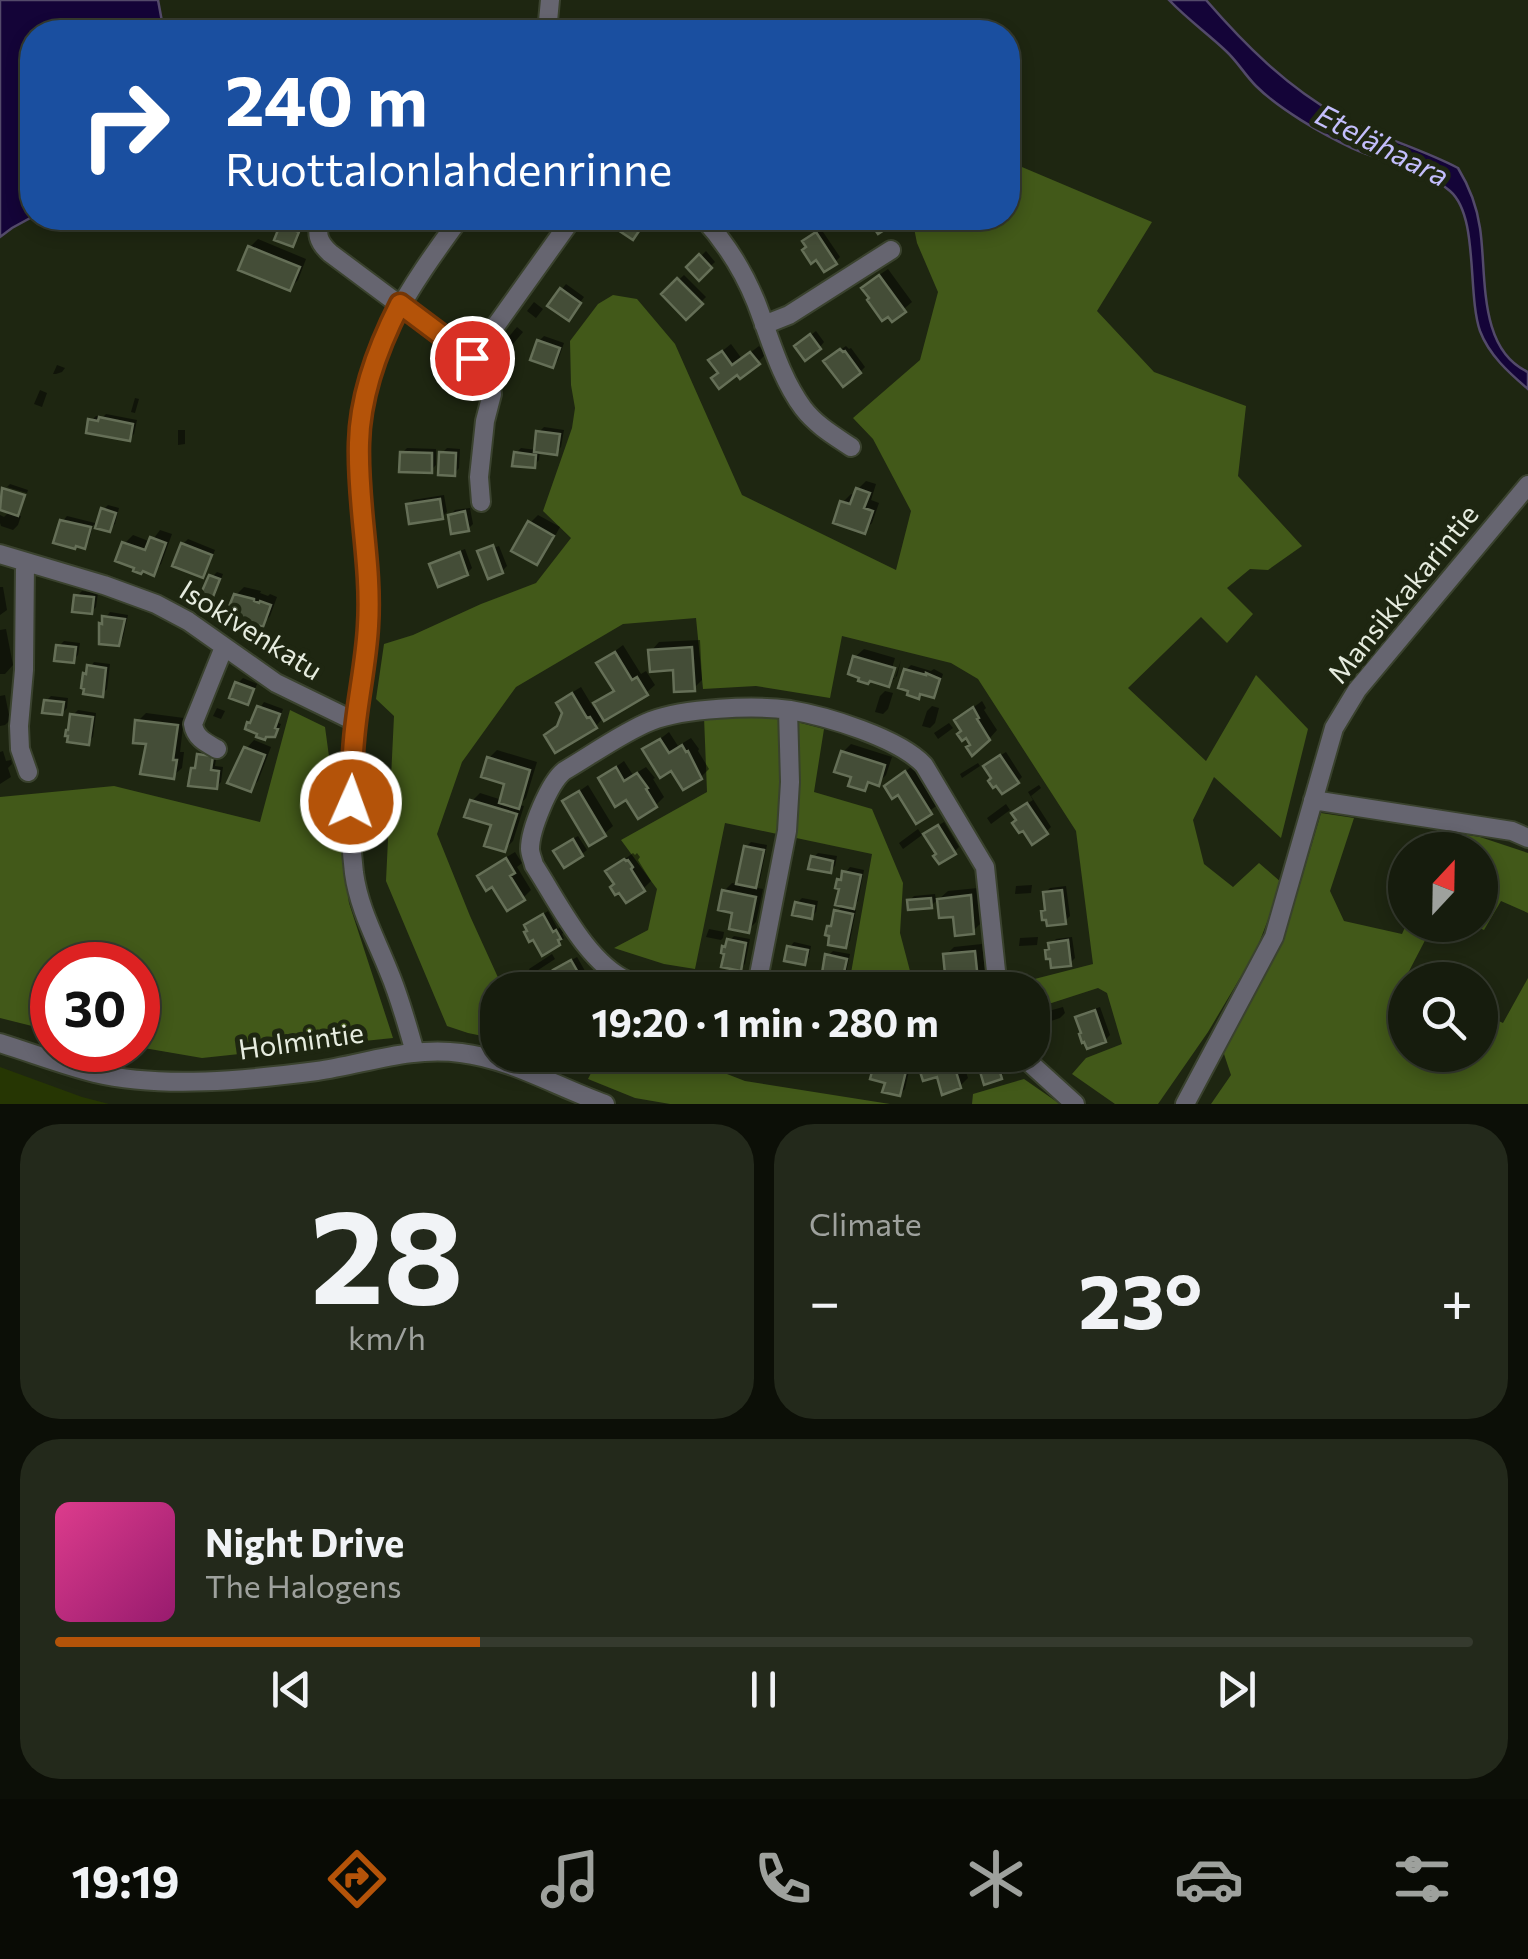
<!DOCTYPE html>
<html lang="en">
<head>
<meta charset="utf-8">
<style>
  :root { --surface:#161c0d; --page:#23291b; --text:#f1f3f6; --muted:#9ea19d; --line:#353a2e; --accent:#b45309 }
  body { margin:0; font-family:Commissioner,sans-serif; background:var(--page); color:var(--text); height:100vh; display:flex; flex-direction:column; font-size:38px; white-space:nowrap }
  * { box-sizing:border-box; margin:0 }
  p { font-size:32px; color:var(--muted) }
  .icon { flex:none; width:55px; height:55px; fill:none; stroke:currentColor; stroke-width:2; stroke-linecap:round; stroke-linejoin:round }
  .map { position:relative; height:1104px; overflow:hidden }
  .sheet { display:flex; flex-direction:column; gap:20px; padding:20px; background:#0c0f07; flex:1 }
  .sheet>* { flex:none }
  .guide { position:absolute; left:20px; top:20px; width:1000px; height:210px; border-radius:40px; box-shadow:0 5px 15px #0003,0 0 0 2px var(--line); background:#1a4fa0; color:#fff; overflow:hidden }
  .needle { width:65px; rotate:22deg }
  .controls { position:absolute; left:1388px; top:832px; display:grid; gap:20px }
  .controls a { display:grid; place-items:center; width:110px; height:110px; border-radius:50%; background:var(--surface); box-shadow:0 5px 15px #0003,0 0 0 2px var(--line); font-size:50px }
  .speed { position:absolute; left:30px; top:942px; display:flex; gap:20px; font-size:50px; font-weight:700; text-align:center }
  .speed>* { display:grid; place-content:center; width:130px; height:130px; border-radius:50%; background:var(--surface); box-shadow:0 5px 15px #0003,0 0 0 2px var(--line); line-height:1 }
  .speed .limit { border:15px solid #d22; background:#fff; color:#111 }
  .pin { position:absolute; display:grid; place-items:center; width:85px; height:85px; color:#fff; margin:-42px; border:5px solid #fff; border-radius:50%; box-shadow:0 2px 10px #0007 }
  .me { position:absolute; width:110px; margin:-55px; rotate:2deg; stroke-linejoin:round; filter:drop-shadow(0 0 8px #0008) }
  .turn { display:flex; align-items:center; gap:35px; height:210px; padding:0 40px; font-size:45px }
  .turn .icon { width:130px; height:130px; stroke-width:2.5 }
  .turn b { display:block; font-size:70px; line-height:85px }
  .big { font-size:75px; font-weight:700; line-height:1.1 }
  .sheet .widget { flex:1; display:flex; flex-direction:column; justify-content:center; gap:15px; min-width:0; padding:0 35px; border-radius:40px; background:var(--page) }
  .sheet .dial { align-items:center; gap:0 }
  .dial b { font-size:130px; line-height:1 }
  .song { display:flex; align-items:center; gap:30px }
  .cover { width:120px; height:120px; border-radius:15px; background:linear-gradient(135deg,hsl(330 70% 55%),hsl(320 70% 35%)) }
  .played { height:10px; border-radius:5px; background:linear-gradient(90deg,var(--accent) 30%,var(--line) 30%) }
  .keys { display:flex; justify-content:space-around; direction:ltr }
  .heat { display:flex; justify-content:space-between; align-items:center; font-size:55px; direction:ltr }
  .sheet .tiles { flex:1; display:grid; gap:20px; grid-template-columns:1fr 1fr }
  .widget:last-child { grid-column:span 2 }
  .trip { position:absolute; left:480px; top:972px; width:570px; height:100px; border-radius:40px; background:var(--surface); box-shadow:0 5px 15px #0003,0 0 0 2px var(--line); font-weight:700; line-height:100px; text-align:center }
  .tab-bar { display:flex; height:160px; justify-content:space-around; align-items:center; background:#090b05; color:var(--muted) }
  .tab-bar .icon { width:70px; height:70px }
  .tab-bar .current { color:var(--accent) }
  .tab-bar b { font-size:45px; color:var(--text) }
  .map>svg:first-child { display:block }
</style>
</head>
<body>
<div class="map">
<svg width="1528" height="1104" viewBox="0 0 1528 1104">
  <rect width="100%" height="100%" fill="#1e2611"/>
  <path fill="#263603" d="M0 1067 82 1097 109 1104H0Z"/>
  <path fill="#425919" d="M1008 161 1152 222 1097 311 1154 372 1246 406 1238 476 1302 546 1268 570 1250 569 1227 588 1253 614 1227 643 1201 617 1128 688 1206 761 1256 675 1308 729 1281 838 1214 777 1193 820 1204 864 1233 887 1259 863 1282 883 1256 951 1208 1032 1158 1104H1115L1072 1074 1086 1058 1122 1044 1107 993 1098 988 1033 1009 1032 990H1020L1019 983 1093 964 1076 831 978 679 951 663 842 636 830 698 756 686 703 689 696 618 623 624 516 687 462 762 437 834 470 916 501 984 514 990H498L497 1039 468 1033 447 1026 386 881 394 716 376 699 384 644 413 635 481 604 536 583 571 538 543 511 572 428 575 408 571 385 570 341 598 304 613 295 637 299 675 344 742 495 896 570 911 511 873 439 853 418 920 360 938 292 917 243 912 218H1008Z
    M290 710 325 727 349 903 393 1038 202 1058 138 1047V965H52V1031L0 1018V797L114 786 260 822Z
    M774 716 824 729 814 792 872 809 903 883 900 933 915 990H848L872 854 725 823 695 969 664 964 614 948 648 930 657 889 621 840 707 792 704 717Z
    M1321 813 1354 818 1330 891 1344 921 1402 934 1406 925H1433L1407 975 1416 980H1405V1055H1480V1012L1503 1023 1528 978V1104H1211L1231 1075 1223 1051 1274 959 1290 918Z
    M1437 830 1480 837 1528 853V913L1501 901 1484 930 1473 925H1480V850H1430Z
    M600 1055H678L745 1081 890 1104H670L635 1098 588 1079Z
    M1024 1079 1060 1104H972L973 1094Z"/>
  <path fill="#140438" stroke="#534a6a" stroke-width="2.5" d="M0 0H158L163 27 169 32H32V217L12 228 0 237Z
    M1169 0H1206C1245 45 1286 86 1339 116 1377 137 1420 148 1458 168 1469 186 1477 207 1480 228 1487 273 1477 349 1528 372V389C1509 373 1489 355 1480 331 1467 293 1479 216 1450 191 1423 167 1384 163 1352 148 1322 134 1279 109 1256 86 1245 75 1237 61 1226 51 1207 33 1187 19 1169 0Z"/>
  <path fill="#0007" d="M236 218H243L247 219 244 225 235 221Z
    M251 218H280L273 228 250 219Z
    M607 218H647L637 232 606 219Z
    M777 218H787L772 232 768 227Z
    M287 222 302 227 298 239 293 244 282 227Z
    M821 229 840 257 835 262 809 247 810 236Z
    M258 239 306 259 298 280 290 288 250 247Z
    M706 251 715 262 699 277 690 267Z
    M888 269 912 302 892 319 872 280Z
    M684 275 706 297 686 317 664 294Z
    M566 284 584 297 573 312 562 289Z
    M534 302 543 309 536 318 527 311Z
    M517 327 523 332 513 344 507 339Z
    M816 331 824 342 820 347 802 342Z
    M544 336 564 343 558 360 553 365 539 341Z
    M731 344 742 359 759 346 766 354 758 362 737 372H720V353Z
    M846 346 849 349 851 348 865 367 860 372 831 356Z
    M57 365 65 368 62 372 56 374H53Z
    M40 390 47 393 42 407 34 404Z
    M135 398 139 399 135 413 131 412Z
    M106 414 137 420 134 434 129 439 91 421 96 416 103 417Z
    M544 427 564 430 561 447 556 452 540 450 539 460 534 465 516 453 521 448 536 450 539 432Z
    M178 430H185V444L178 445Z
    M407 448 436 449V465L431 470 402 453Z
    M447 448 460 449 459 468 454 474 442 453Z
    M866 481 876 484 871 500 879 503 872 523 864 531 843 502 851 494 856 495 858 489Z
    M10 484 28 490 27 493 7 487Z
    M4 491 25 498 18 515 21 516 18 525 13 530 1 526 0 523V515L4 517 10 511 0 507V495H2Z
    M444 495 447 512 442 517 408 505 413 500Z
    M108 505 119 508 115 524 110 529 93 525 89 541 84 546 62 522 67 516 99 524 103 510Z
    M470 508 473 524 468 529 450 515 455 510Z
    M538 515 560 527 545 554 537 562 530 523Z
    M160 530 172 534 161 564 153 573 143 569 125 543 133 535 151 542Z
    M188 539 215 550 207 570 202 575 183 544Z
    M499 546 507 566 502 571 483 552Z
    M465 549 472 568 467 573 432 565 437 560Z
    M217 572 223 574 215 595 210 600 212 577Z
    M0 587H3L7 610 0 615Z
    M244 587 261 591 260 593 268 596 270 594 277 597 270 616 262 625 239 616 235 620 236 595Z
    M82 591 98 593 96 607 91 612 77 596Z
    M110 612 128 615 123 638 118 643 101 624Z
    M6 629 13 665 5 674H0V630Z
    M700 640 702 680 694 688 675 668 651 651 659 642Z
    M64 641 80 643 78 655 73 660 59 646Z
    M623 645 641 674 646 671 655 685 646 693 604 717 596 726 547 735 561 723 565 712 560 703 568 695 581 687 593 707 615 689 599 663Z
    M864 649 895 658 889 678H895L901 660 897 676 889 684 855 657Z
    M94 662 110 664 107 689 102 694 85 675Z
    M911 665 931 671 934 669 943 674 938 690 933 695 922 692 918 696 906 670Z
    M243 678 257 684 252 697 247 702 238 683Z
    M885 691 893 693 888 709 883 714 875 712 880 696Z
    M5 695 10 720 5 725 0 726V696Z
    M51 696 68 698 67 708 62 713 46 701Z
    M982 701 986 708 984 710 997 730 989 739 972 744 957 720Z
    M264 702 283 709 278 723 281 724 279 729 274 735 250 723Z
    M932 706 939 708 935 723 930 728 922 726 927 711Z
    M217 708 225 711 221 719 213 716Z
    M78 710 96 713 93 737 88 742 73 715Z
    M146 713 184 718 180 752H184L182 768 173 776 149 742 138 721Z
    M949 723 953 728 938 739 934 733Z
    M669 732 678 746 691 738 699 749 698 751 709 769 701 777 672 768 646 750Z
    M254 740 271 747 258 781 250 789 246 749Z
    M851 744 892 757 886 775 878 783 871 781 864 788 854 775 843 752Z
    M204 750 217 752 215 766 223 767 221 782 216 787 193 769Z
    M497 750 537 762 526 798 519 805 524 806 513 841 505 849 494 823 472 801 480 793 502 800 507 782 489 758Z
    M3 751 6 761 11 760 12 764 8 768 11 777 0 784V752Z
    M1006 752 1022 777 1017 782 994 778 991 761Z
    M624 761 633 775 646 767 655 778 653 779 664 797 656 805 627 796 601 778Z
    M978 763 980 766 962 778 960 774Z
    M914 765 939 804 917 820 895 779Z
    M588 785 613 826 604 834 565 801Z
    M1039 785 1041 788 1031 796 1051 827 1046 832 1020 808 1033 800 1028 792Z
    M1006 804 1010 810 991 824 987 818Z
    M944 822 959 847 954 852 931 830Z
    M918 829 922 835 903 849 899 843Z
    M578 836 587 850 582 854 561 846Z
    M751 842 767 845 760 880 753 887 763 889 756 922 748 930 724 891 732 883 738 884 746 847Z
    M515 852 522 863 517 867 531 890 523 898 480 876 488 868Z
    M633 853 635 855 637 853 640 857 638 860 651 881 643 889H620L609 871Z
    M818 853 837 856 835 866 830 871 813 858Z
    M850 867 864 870 858 901 851 908 856 910 850 941 845 946 830 927 835 922 837 912 844 904 839 880Z
    M1032 885 1031 893 1015 894 1016 886Z
    M1066 886 1070 916 1065 921 1047 908 1045 893 1050 888Z
    M978 888 981 923 973 931 939 899 948 891Z
    M935 894 936 901 931 906 909 901 914 896Z
    M802 898 818 901 816 912 811 917 797 903Z
    M548 911 558 929 561 927 564 932 562 934 564 938 559 943 527 925Z
    M709 929 724 932 723 938 721 940 706 937Z
    M734 936 750 939 745 964 740 969 729 941Z
    M1038 937 1037 945 1019 946 1020 938Z
    M1072 937 1075 958 1070 963 1051 947V944L1056 939Z
    M794 942 811 946 809 957 804 962 789 948Z
    M982 944 986 980 978 988 946 955 954 947Z
    M833 951 850 954 843 988 821 990 819 973 825 967 828 956Z
    M552 954 555 959 532 974 529 969Z
    M577 957 592 983 582 990H567L558 974 561 966Z
    M1063 1007 1065 1013 1060 1018 1042 1024 1040 1017 1045 1012Z
    M1100 1007 1110 1035 1105 1040 1078 1018 1083 1013Z
    M728 1055H747L738 1066 726 1064Z
    M810 1055H834L830 1060Z
    M928 1055H1005L1009 1068 1001 1076 977 1055 962 1060 968 1078 960 1086 920 1063Z
    M882 1056 911 1062 905 1089 900 1094 888 1081 877 1061Z"/>
  <path fill="#444d37" stroke="#656f57" stroke-width="2.5" d="M604 218H632L643 225 633 240 603 220Z
    M867 218H891L895 223 878 234Z
    M280 225 299 232 293 247 274 240Z
    M816 232 837 264 824 272 816 260 811 264 802 250 806 247 802 241Z
    M248 246 300 267 290 291 238 270Z
    M699 254 712 268 699 281 686 267Z
    M879 275 906 312 892 322 888 317 882 321 867 300 869 298 861 288Z
    M677 278 703 304 686 320 661 294Z
    M560 288 581 303 569 321 547 306Z
    M810 334 821 349 805 361 794 346Z
    M537 340 560 348 553 368 530 360Z
    M840 349 843 352 845 351 861 373 843 387 823 361Z
    M722 351 732 365 750 352 760 364 740 379 737 375 719 389 711 378 718 373 708 360Z
    M99 417 133 424 130 441 86 433 88 419 98 421Z
    M536 431 560 434 557 455 534 452Z
    M400 452 432 453V473L399 472Z
    M439 452 456 453 455 476 438 475Z
    M514 452 536 455 535 468 512 466Z
    M2 488 25 495 18 516 0 510Z
    M856 488 870 493 864 508 873 511 865 534 833 523 840 501 850 504Z
    M440 499 443 519 409 524 406 504Z
    M101 508 116 513 110 532 95 528Z
    M465 511 469 531 451 534 448 515Z
    M60 520 91 527 85 549 76 546 75 549 53 543Z
    M528 521 554 536 537 565 511 551Z
    M150 537 166 543 154 576 143 571 141 574 133 571 134 568 115 561 122 542 145 550Z
    M181 543 212 555 203 578 172 566Z
    M493 545 503 573 488 579 477 551Z
    M460 552 468 575 438 587 429 564Z
    M209 575 220 579 211 602 199 598Z
    M234 594 254 599V601L259 603 260 601 271 605 263 627 237 618 236 623 229 621 231 616 226 614Z
    M74 595 94 597 92 614 72 612Z
    M102 616 125 619 119 646 99 644V623L102 624Z
    M56 645 76 647 74 663 54 661Z
    M692 647 695 691 674 692 673 670 650 672 648 650Z
    M615 652 632 680 637 677 648 695 604 721 593 703 614 691 596 663Z
    M853 656 895 668 889 687 870 681 868 684 858 681 859 678 848 674Z
    M87 665 106 668 103 697 83 694 84 689 81 688 83 673 86 674Z
    M904 669 926 675V673L940 679 934 698 920 694 919 699 907 695 908 691 898 688Z
    M235 682 254 689 248 705 229 698Z
    M572 693 587 718 590 717 597 728 555 753 544 735 557 726 562 713 556 703Z
    M44 700 64 702 62 715 42 713Z
    M257 706 280 714 275 728 278 729 275 737H266L265 740 256 737 257 734 245 729 247 722 250 723Z
    M973 707 979 718 977 719 990 740 972 756 966 747 970 745 966 738 962 741 957 734 961 731 954 720Z
    M70 714 93 717 89 745 67 742 68 736H65L66 730H68Z
    M135 720 178 725 173 760H177L174 779 140 774 146 744 133 743Z
    M660 739 669 753 682 745 686 752 688 751 702 779 683 790 671 771 660 778 642 749Z
    M244 747 265 755 251 792 227 783Z
    M841 751 885 765 879 786 868 782 865 791 848 786 851 777 834 772Z
    M197 754 213 756 211 770 219 771 217 789 188 786 191 768H195Z
    M1000 755 1019 783 1002 794 996 786 993 788 988 781 991 778 983 766Z
    M487 757 530 770 519 809 499 803 504 784 481 777Z
    M616 767 624 781 637 773 648 788 646 789 657 807 638 819 626 800 615 807 598 778Z
    M905 771 932 814 916 824 898 795 892 799 884 786Z
    M579 791 606 836 589 846 562 801Z
    M470 800 517 814 505 852 484 846 491 825 464 817Z
    M1027 803 1048 834 1032 845 1023 831 1019 833 1012 823 1016 820 1011 813Z
    M938 825 956 854 939 864 933 856 936 854 923 834Z
    M573 839 583 856 564 868 553 851Z
    M744 846 764 850 756 888 736 884Z
    M811 856 833 861 831 873 808 869Z
    M506 858 515 873 510 876 525 900 507 911 492 887 486 891 477 876Z
    M624 859 626 861 628 860 633 867 631 869 645 891 626 903 619 893 615 895 610 887 614 884 605 871Z
    M842 871 861 875 854 909 835 905 839 889 835 888 837 879 841 880Z
    M722 890 756 897 749 933 729 929 732 913 718 910Z
    M1062 890 1066 924 1047 926 1046 920H1042L1041 911 1045 910 1043 892Z
    M971 895 974 934 955 936 953 917 939 918 937 899Z
    M931 898 932 908 908 910 907 900Z
    M795 902 814 906 812 919 792 915Z
    M834 910 853 914 846 948 828 945 829 936 825 935 827 926H831Z
    M543 914 553 932 556 930 561 939 558 940 560 945 542 956 533 940 529 942 524 932 527 931 524 925Z
    M727 939 746 943 741 971 721 967 724 954 721 953 722 946 725 947Z
    M1068 940 1071 966 1051 968 1050 959H1046L1045 950 1049 949 1048 943Z
    M787 946 808 950 805 965 784 961Z
    M975 951 979 990H959L957 973 945 974 943 954Z
    M825 954 847 959 840 990H818L820 982 815 981 817 972 822 973Z
    M571 960 588 990H564L562 987 558 989 551 978 556 975 553 970Z
    M1095 1010 1106 1042 1087 1049 1084 1042 1082 1043 1079 1034 1081 1033 1075 1017Z
    M940 1055H951L961 1088 942 1095 937 1077 923 1081 917 1062Z
    M961 1055H995L1002 1079 984 1085 976 1058 963 1062Z
    M875 1060 907 1067 900 1096 882 1092 885 1083 870 1079Z"/>
  <g fill="none" stroke-linecap="round" stroke-linejoin="round">
    <defs>
      <path id="minor" d="M547 32 550 0
        M322 218C315 233 318 242 330 253L472 359 488 376 492 394 485 421 479 477 481 502
        M703 218C726 243 743 270 756 302 770 338 780 377 803 408 816 425 833 435 851 447
        M764 325 789 315 891 250
        M472 359 569 223
        M0 554 104 585 156 604 188 621 276 683 356 722
        M25 563 24 670 19 726 20 749 28 772
        M217 749C206 743 195 738 193 724L224 647
        M1313 800 1512 831 1528 838
        M675 990C660 987 642 987 628 981 587 963 558 902 534 865 533 860 530 854 530 849 530 830 549 783 564 771 590 756 623 732 651 721 684 708 754 705 790 710 826 716 899 738 924 765L985 867 998 990
        M756 990 787 831 790 782 788 710
        M0 1043C32 1053 63 1065 95 1073 163 1089 248 1080 317 1071 365 1064 411 1046 461 1053 511 1059 557 1087 605 1104
        M415 1052C407 1025 400 998 389 972 376 939 359 909 354 873 349 829 349 780 354 736 358 699 367 661 368 623 370 562 357 502 359 442 361 355 411 285 460 218
        M1021 1055 1075 1104
        M1185 1104 1274 937 1334 728 1357 690 1528 485"/>
    </defs>
    <use href="#minor" stroke="#3a422e" stroke-width="22"/>
    <use href="#minor" stroke="#666570" stroke-width="18"/>
  </g>
  <g fill="none" stroke-linecap="round" stroke-linejoin="round">
    <defs>
      <path id="route" d="M351 802C352 781 352 761 354 740 357 702 366 664 368 626 372 565 357 504 359 443 360 394 378 347 400 304L472 358"/>
    </defs>
    <use href="#route" stroke="#753606" stroke-width="25"/>
    <use href="#route" stroke="#b45309" stroke-width="18"/>
  </g>
  <g text-anchor="middle" stroke-width="10" stroke-linejoin="round" paint-order="stroke">
    <g font-size="28" fill="#e6ecdf" stroke="#1e2611">
      <text transform="translate(1403 594) rotate(-51)" y="10">Mansikkakarintie</text>
      <text transform="translate(251 630) rotate(32)" y="10">Isokivenkatu</text>
      <text transform="translate(301 1041) rotate(-8)" y="10">Holmintie</text>
    </g>
    <g font-size="30" font-style="italic" fill="#c3befc" stroke="#1e2611">
      <text transform="translate(1382 146) rotate(27)" y="10">Etelähaara</text>
    </g>
  </g>
</svg>
<div class="controls">
<a><svg class="needle" viewBox="-14 -14 28 28"><path d="M0-13l5 13h-10z" fill="#e53935"/><path d="M0 13l5-13h-10z" fill="#9ea19d"/></svg></a>
<a><svg class="icon" aria-label="search" viewBox="0 0 24 24"><circle cx="10" cy="10" r="6"/><path d="M15 15l6 6"/></svg></a>
</div>
<div class="speed"><div class="limit">30</div></div>
<div class="pin" style="left:472px;top:358px;background:#d93025"><svg class="icon" aria-label="arrive" viewBox="0 0 24 24"><path d="M6 21V4h12l-3 4 3 4H6"/></svg></div>
<svg class="me" style="left:351px;top:802px" viewBox="-20 -20 40 40"><circle r="17" fill="#b45309" stroke="#fff" stroke-width="3"/><path d="M0-11L8 9 0 5-8 9z" fill="#fff"/></svg>
<div class="trip">19:20 · 1 min · 280 m</div>
<div class="guide">
<div class="turn"><svg class="icon" aria-label="right" viewBox="0 0 24 24"><path d="M7 20v-9h11M14 6l5 5-5 5"/></svg><div><b>240 m</b>Ruottalonlahdenrinne</div></div>
</div>
</div>
<section class="sheet">
<div class="tiles">
<div class="widget dial"><b>28</b><p>km/h</p></div>
<div class="widget"><p>Climate</p>
<div class="heat"><a>−</a><b class="big">23°</b><a>+</a></div>
</div>
<div class="widget">
<div class="song"><i class="cover"></i><div><b>Night Drive</b><p>The Halogens</p></div></div>
<div class="played"></div>
<div class="keys"><svg class="icon" aria-label="previous" viewBox="0 0 24 24"><path d="M18 5L8 12l10 7zM5 5v14"/></svg><svg class="icon" aria-label="pause" viewBox="0 0 24 24"><path d="M8 5v14M16 5v14"/></svg><svg class="icon" aria-label="next" viewBox="0 0 24 24"><path d="M6 5l10 7-10 7zM19 5v14"/></svg></div>
</div>
</div>
</section>
<nav class="tab-bar">
<b>19:19</b>
<svg class="icon current" aria-label="directions" viewBox="0 0 24 24"><path d="M12 3l9 9-9 9-9-9zM9 14v-3h6M13 9l2 2-2 2"/></svg>
<svg class="icon" aria-label="music" viewBox="0 0 24 24"><path d="M9 18V5l10-2v13"/><circle cx="6" cy="18" r="3"/><circle cx="16" cy="16" r="3"/></svg>
<svg class="icon" aria-label="phone" viewBox="0 0 24 24"><path d="M5 4h4l2 5-3 2q2 4 5 5l2-3 5 2v4C11 20 4 13 5 4z"/></svg>
<svg class="icon" aria-label="climate" viewBox="0 0 24 24"><path d="M12 3v18M4 7l16 10M4 17L20 7"/></svg>
<svg class="icon" aria-label="car" viewBox="0 0 24 24"><path d="M5 17H2v-5l4-1 3-4h7l3 4 3 1v5h-3M9 17h6M6 11h13"/><circle cx="7" cy="17" r="2"/><circle cx="17" cy="17" r="2"/></svg>
<svg class="icon" aria-label="filters" viewBox="0 0 24 24"><path d="M4 7h16M4 17h16"/><circle cx="9" cy="7" r="2"/><circle cx="15" cy="17" r="2"/></svg>
</nav>
</body>
</html>
